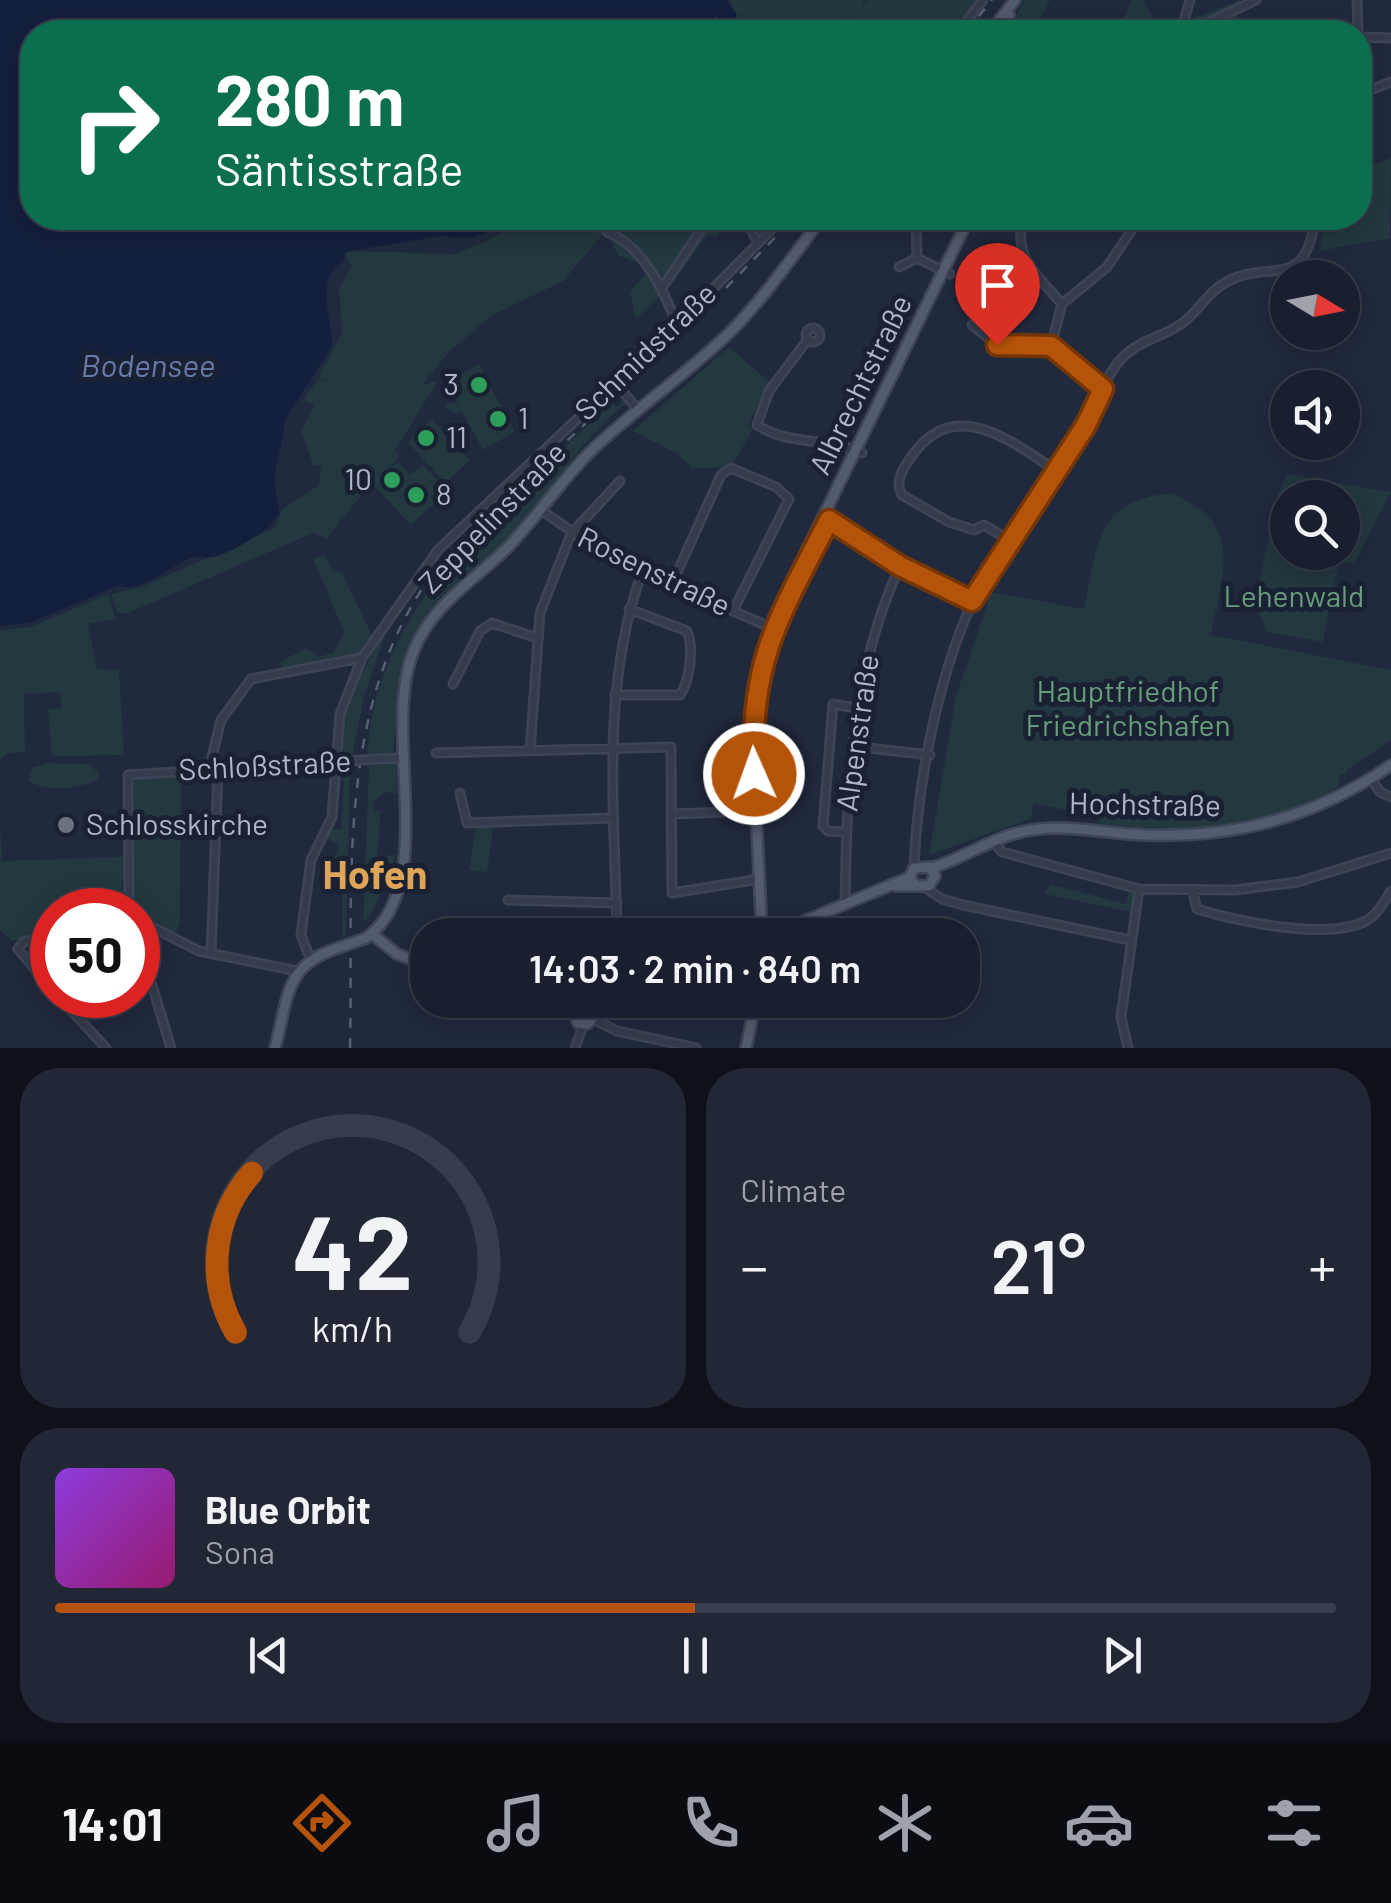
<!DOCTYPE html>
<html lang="en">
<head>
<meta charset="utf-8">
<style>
  :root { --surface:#191f2e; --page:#222736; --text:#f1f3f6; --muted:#9fa2aa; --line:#373d4a; --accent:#b45309 }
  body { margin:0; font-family:Barlow,sans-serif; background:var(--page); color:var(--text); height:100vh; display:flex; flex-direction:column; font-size:38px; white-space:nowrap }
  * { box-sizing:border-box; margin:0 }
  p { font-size:32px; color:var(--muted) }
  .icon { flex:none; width:55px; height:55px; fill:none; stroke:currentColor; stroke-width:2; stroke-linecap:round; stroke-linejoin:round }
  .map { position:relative; height:1048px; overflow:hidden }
  .side { display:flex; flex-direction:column; gap:20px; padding:20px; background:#0e1119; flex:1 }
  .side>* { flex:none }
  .guide { position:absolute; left:20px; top:20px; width:1352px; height:210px; border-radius:40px; box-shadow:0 5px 25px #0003,0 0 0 2px var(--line); background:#0b6e4f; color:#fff; overflow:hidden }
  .needle { width:65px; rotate:100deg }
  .fabs { position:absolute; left:1270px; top:260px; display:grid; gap:20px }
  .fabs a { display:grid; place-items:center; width:90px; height:90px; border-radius:50%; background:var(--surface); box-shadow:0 5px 25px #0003,0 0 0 2px var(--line); font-size:50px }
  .speed { position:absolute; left:30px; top:888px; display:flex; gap:20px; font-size:50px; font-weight:700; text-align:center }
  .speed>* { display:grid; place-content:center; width:130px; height:130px; border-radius:50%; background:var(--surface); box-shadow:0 5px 25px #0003,0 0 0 2px var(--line); line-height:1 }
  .speed .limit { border:15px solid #d22; background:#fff; color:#111 }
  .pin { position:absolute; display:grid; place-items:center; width:85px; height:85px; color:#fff; margin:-102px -42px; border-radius:50% 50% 50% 0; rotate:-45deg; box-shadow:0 0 10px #0007 }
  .pin .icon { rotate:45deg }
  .me { position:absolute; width:110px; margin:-55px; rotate:358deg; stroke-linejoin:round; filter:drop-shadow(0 0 8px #0008) }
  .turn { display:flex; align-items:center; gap:35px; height:210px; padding:0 30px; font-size:45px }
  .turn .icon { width:130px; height:130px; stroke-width:2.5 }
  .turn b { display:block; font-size:70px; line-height:85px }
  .big { font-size:75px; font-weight:600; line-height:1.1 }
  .side .tile { flex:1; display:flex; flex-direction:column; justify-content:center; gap:15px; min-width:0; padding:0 35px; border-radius:40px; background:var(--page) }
  .side .dial { align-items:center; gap:0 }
  .dial svg { height:260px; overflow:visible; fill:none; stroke:var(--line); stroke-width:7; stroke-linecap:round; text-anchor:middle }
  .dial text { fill:var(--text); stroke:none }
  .song { display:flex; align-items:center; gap:30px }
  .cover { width:120px; height:120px; border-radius:15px; background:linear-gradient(135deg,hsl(270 70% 55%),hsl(320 70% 35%)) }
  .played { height:10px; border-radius:5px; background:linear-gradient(90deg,var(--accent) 50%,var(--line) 50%) }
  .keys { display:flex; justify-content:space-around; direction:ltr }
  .heat { display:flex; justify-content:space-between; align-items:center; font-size:55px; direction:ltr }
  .side .tiles { flex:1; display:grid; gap:20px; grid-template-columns:1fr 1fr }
  .tile:last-child { grid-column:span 2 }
  .trip { position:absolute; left:410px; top:918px; width:570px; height:100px; border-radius:40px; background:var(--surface); box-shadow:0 5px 25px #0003,0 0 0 2px var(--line); font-weight:600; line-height:100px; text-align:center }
  .dock { display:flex; height:160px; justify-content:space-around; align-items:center; background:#0a0c12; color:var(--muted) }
  .dock .icon { width:70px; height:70px }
  .dock .current { color:var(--accent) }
  .dock b { font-size:45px; color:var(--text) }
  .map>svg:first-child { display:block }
</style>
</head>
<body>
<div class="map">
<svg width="1391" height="1048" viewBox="0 0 1391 1048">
  <rect width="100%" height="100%" fill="#21293e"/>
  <path fill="#23383f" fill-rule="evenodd" d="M729 0H864L862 5 868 0H980L954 32H850L846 28 850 16 826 23 819 32H717L709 23 715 16 727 26 736 15Z
    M1025 0H1050L1039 21 1063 30C1043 37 1029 31 1015 16Z
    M1132 0H1143L1153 18 1152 32H1117Z
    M1240 0 1237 24 1220 32H1158Z
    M1391 158 1390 238 1319 251 1326 218H1360V169Z
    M537 218H689L698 222 702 218H729L717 237 708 235 672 284 636 319 630 292 651 267 619 256 605 232 563 281 491 316 449 352 422 385 438 381 395 450 400 456 387 471 398 462 410 475 422 464 448 491 411 525 374 486 368 487 327 538 313 533 128 613H117L111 594 142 587 274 528 283 509 319 485 321 466 313 465 301 431 314 406 303 400 318 379 327 381 318 377 342 333 339 288 352 266 345 256 349 251 456 254Z
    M729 347 770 382 748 425 753 429 731 467 692 468 674 452 633 431Z
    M479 364 515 432 483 450 462 411 456 414 444 405 455 402 461 410 446 382Z
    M623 399 626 404C573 443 544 509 494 552 471 573 438 592 423 620 401 663 398 707 393 753L367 756C378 598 505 504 612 403L617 407Z
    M432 419 470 460 446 483 408 443Z
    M1286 474 1391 492 1354 564 1339 561 1323 642 1266 632 1255 602 1276 501ZM1288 498H1342V552H1288Z
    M1171 493C1245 523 1223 571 1211 635L1391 670V740L1348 769 1346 775 1341 774 1338 787C1266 831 1181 834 1098 823L1099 816 1034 804 1030 819 929 855 956 696 991 592 1084 609C1099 543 1093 502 1171 493Z
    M324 555 333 571 342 573 372 635 359 655 282 669 280 662 306 648 318 657 333 653 344 631 313 559Z
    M108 594 116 619 88 624 97 669 119 670 124 755 52 756 48 709 61 708 60 692 24 694 25 752 8 753 0 760V630L31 627Z
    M389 624 364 697 352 756 343 757C330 725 372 653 389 624Z
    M389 761 396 764 397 794 385 792 373 803 374 811H381L377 857 397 854 372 914 363 922 369 766Z
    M48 763 89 764 100 774 97 780C78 789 47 792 28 781L32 768Z
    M343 766H350L346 935 342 937V869L331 867 339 844 323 838 329 829H341L344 782 339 769Z
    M181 776 180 922 176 935 138 911 134 901V778Z
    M0 824 2 861 123 857 122 910H52V931L12 941 0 930Z
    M476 826 493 829 487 872 469 870Z
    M1050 884 1126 904 1129 892 1135 893 1131 912 1044 894Z"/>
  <path fill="#141f3d" d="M0 0H726L737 15 728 27 715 16 702 32H32V218H528L472 238 439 236 345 252 344 261C313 279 332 316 332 346L286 419 274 479 279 513C269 531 235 551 214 557 206 559 197 555 190 558 164 569 148 591 117 586L30 623 0 626Z"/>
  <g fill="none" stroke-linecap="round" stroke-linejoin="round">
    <defs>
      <path id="minor" d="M1357 0 1358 32
        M1185 17 1190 0
        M958 32 983 0
        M1188 32 1256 0
        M1360 37 1391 38
        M1360 94 1391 82
        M745 218 758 243
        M916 218 917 258 950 274
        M1024 218C1011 255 1039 277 1062 304
        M607 232C643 246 664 290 677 325
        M899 267 917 258
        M662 288 709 218
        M972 325 997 345 1051 346 1103 389
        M806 335a7 7 0 1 1 14 0a7 7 0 1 1-14 0Z
        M808 339 769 391 757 425C789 446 827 437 862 453
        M1051 346 1062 304 1107 267 1135 225 1146 218
        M616 383 638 410
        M541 510 606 555 772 628
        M823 518 900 566 973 601
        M1009 540 984 525 974 530 949 522 902 495C895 482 901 472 909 460 952 393 1009 440 1057 471
        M672 584 721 475 731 468 776 487 789 499 733 611
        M453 684 480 631 492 623 537 638
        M615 695H680C690 680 694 648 687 631L629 609
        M851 746 930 755
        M530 751 540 613 571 534 620 481
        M436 753 671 747 672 893 760 879
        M377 759 401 758
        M209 769 221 720 251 679 361 658
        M1371 779 1380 792 1391 797
        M460 793 467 823 614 818
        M672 814 755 811
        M844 832 828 831 823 826 833 704 856 708
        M993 841 1002 852 1139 889 1235 890 1298 882 1391 853
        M914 868C917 785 938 676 973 601 999 544 1043 494 1076 441 1094 414 1102 377 1125 355 1142 339 1166 336 1184 322 1200 309 1210 290 1228 281 1271 259 1306 292 1315 218
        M926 888 942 899 963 905 1130 940
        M1192 889 1197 909C1237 921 1327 941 1366 921 1377 915 1384 902 1391 891
        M508 900 617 903
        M845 905C847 787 850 675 900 566
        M129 910 128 775 348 761
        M138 920 199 951 297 971
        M52 935 23 942 18 949 52 990
        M617 935C615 813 600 689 642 572
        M138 939 171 1048
        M211 954 218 769
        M310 958 301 935 311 860 332 817 340 714 362 658 438 550 677 325 783 218
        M57 995 106 1048
        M593 1019 617 1031 696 1048
        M575 1048 583 1025
        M1128 1048 1121 1017 1139 889"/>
      <path id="major" d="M990 32 1015 0
        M1005 32 1009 14
        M931 868C968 857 999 832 1039 829 1074 825 1110 834 1146 835 1236 838 1316 817 1391 765
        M896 886H929L935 876 930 867 914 868 910 877 915 885
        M372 934 397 954 428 966
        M762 935 752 729 758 674 774 617 969 218
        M771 935 910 877
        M366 938C441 885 380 731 414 650 432 605 472 582 505 550 535 520 559 483 589 453 632 411 683 377 727 335 763 300 792 257 822 218
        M537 1000 574 1013
        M574 1013 578 1023 587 1024 594 1017 590 1007
        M574 1013 581 1005 590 1007 609 1000
        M275 1048C289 996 284 964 341 947
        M746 1048 756 1000"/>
    </defs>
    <use href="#minor" stroke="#3e4557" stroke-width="11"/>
    <use href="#major" stroke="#3e4557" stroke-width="14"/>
    <use href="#minor" stroke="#353c4e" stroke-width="6"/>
    <use href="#major" stroke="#535b6e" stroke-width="9"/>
    <path stroke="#575f76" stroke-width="2.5" stroke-dasharray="10 10" stroke-linecap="butt" d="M966 32 992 0
      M350 1048C354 876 331 687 453 548L687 328 794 218"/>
    <defs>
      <path id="minor-bridge" d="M348 761 377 759"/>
      <path id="major-bridge" d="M341 947 366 938"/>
    </defs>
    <use href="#minor-bridge" stroke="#3e4557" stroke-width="11" stroke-linecap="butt"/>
    <use href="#major-bridge" stroke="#3e4557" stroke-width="14" stroke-linecap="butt"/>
    <use href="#minor-bridge" stroke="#353c4e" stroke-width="6"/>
    <use href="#major-bridge" stroke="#535b6e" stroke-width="9"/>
  </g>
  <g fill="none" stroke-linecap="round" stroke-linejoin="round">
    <defs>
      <path id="route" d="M754 774C749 661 779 617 829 520L900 566 972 601 1086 425 1103 389 1051 346 997 345"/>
    </defs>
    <use href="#route" stroke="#753606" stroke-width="25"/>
    <use href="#route" stroke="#b45309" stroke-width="18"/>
  </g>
  <g fill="#2e9e5b" stroke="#1a2133" stroke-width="4">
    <circle cx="479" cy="385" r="10"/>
    <circle cx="498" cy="419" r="10"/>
    <circle cx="426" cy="438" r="10"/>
    <circle cx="392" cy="480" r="10"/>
    <circle cx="416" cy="495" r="10"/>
  </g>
  <circle fill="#6b7280" stroke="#1a2133" stroke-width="4" cx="66" cy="825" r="10"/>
  <g text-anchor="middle" stroke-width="10" stroke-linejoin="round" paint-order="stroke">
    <g font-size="30" fill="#b1b7ca" stroke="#1a2133">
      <text transform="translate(646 352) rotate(-44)" y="10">Schmidstraße</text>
      <text transform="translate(861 385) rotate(-64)" y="10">Albrechtstraße</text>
      <text transform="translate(493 518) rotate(-46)" y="10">Zeppelinstraße</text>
      <text transform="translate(654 572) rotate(26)" y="10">Rosenstraße</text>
      <text transform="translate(858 733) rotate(-82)" y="10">Alpenstraße</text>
      <text transform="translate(265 766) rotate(-3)" y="10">Schloßstraße</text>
      <text transform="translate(1145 805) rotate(1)" y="10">Hochstraße</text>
    </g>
    <g font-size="30" fill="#b1b7ca" stroke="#1a2133" text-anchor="start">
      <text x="459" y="395" text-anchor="end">3</text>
      <text x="518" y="429">1</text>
      <text x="446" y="448">11</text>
      <text x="372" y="490" text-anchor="end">10</text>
      <text x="436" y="505">8</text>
      <text x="86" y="835">Schlosskirche</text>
    </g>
    <g font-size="30" fill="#669d7a" stroke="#1a2133">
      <text x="1294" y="607">Lehenwald</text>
      <text x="1128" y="702">Hauptfriedhof<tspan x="1128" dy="34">Friedrichshafen</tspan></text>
    </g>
    <g font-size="32" font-style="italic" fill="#677aac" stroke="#1a2133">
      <text x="148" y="377">Bodensee</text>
    </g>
    <g font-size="40" font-weight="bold" fill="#dea558" stroke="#1a2133">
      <text x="375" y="889">Hofen</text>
    </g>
  </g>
</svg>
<div class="fabs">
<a><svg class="needle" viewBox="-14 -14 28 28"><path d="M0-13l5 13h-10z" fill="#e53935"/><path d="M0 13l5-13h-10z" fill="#9fa2aa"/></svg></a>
<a><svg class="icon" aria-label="sound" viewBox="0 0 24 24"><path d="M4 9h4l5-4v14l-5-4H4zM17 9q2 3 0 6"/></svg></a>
<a><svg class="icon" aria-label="search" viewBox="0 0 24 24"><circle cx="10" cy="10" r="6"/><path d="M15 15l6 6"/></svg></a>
</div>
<div class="speed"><div class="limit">50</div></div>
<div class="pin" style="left:997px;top:345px;background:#d93025"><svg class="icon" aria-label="arrive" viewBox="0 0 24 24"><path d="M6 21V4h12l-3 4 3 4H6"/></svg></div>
<svg class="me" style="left:754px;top:774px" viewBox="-20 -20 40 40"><circle r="17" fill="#b45309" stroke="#fff" stroke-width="3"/><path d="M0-11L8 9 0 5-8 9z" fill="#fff"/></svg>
<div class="trip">14:03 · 2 min · 840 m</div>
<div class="guide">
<div class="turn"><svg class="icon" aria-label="right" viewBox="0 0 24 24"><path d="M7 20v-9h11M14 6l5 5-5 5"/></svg><div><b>280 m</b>Säntisstraße</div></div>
</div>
</div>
<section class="side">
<div class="tiles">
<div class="tile dial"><svg viewBox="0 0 100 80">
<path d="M14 69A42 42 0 1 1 86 69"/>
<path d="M14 69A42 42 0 0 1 19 20" stroke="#b45309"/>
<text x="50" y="56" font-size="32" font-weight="700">42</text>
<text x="50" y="72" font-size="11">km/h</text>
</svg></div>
<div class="tile"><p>Climate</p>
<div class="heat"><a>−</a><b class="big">21°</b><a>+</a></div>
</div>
<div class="tile">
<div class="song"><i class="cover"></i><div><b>Blue Orbit</b><p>Sona</p></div></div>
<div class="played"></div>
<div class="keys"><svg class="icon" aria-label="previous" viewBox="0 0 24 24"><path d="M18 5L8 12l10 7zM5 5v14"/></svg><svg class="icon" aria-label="pause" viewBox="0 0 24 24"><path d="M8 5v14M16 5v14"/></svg><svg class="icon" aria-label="next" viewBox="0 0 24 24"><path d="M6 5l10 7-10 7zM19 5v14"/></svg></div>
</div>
</div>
</section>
<nav class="dock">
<b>14:01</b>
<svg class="icon current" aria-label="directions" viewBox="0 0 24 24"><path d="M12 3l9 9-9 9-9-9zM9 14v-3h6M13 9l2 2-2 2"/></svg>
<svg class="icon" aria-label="music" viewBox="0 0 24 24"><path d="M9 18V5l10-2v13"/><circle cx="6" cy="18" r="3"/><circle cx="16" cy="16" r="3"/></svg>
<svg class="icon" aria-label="phone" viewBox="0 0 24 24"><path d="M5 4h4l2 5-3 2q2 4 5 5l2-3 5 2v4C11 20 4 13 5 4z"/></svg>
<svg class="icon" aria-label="climate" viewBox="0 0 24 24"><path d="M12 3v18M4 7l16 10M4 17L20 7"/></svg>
<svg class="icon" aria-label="car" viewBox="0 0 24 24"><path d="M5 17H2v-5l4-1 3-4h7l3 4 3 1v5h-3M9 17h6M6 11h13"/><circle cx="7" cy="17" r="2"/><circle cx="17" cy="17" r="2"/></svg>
<svg class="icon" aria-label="filters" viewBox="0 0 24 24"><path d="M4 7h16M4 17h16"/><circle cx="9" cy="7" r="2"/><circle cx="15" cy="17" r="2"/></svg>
</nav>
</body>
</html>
